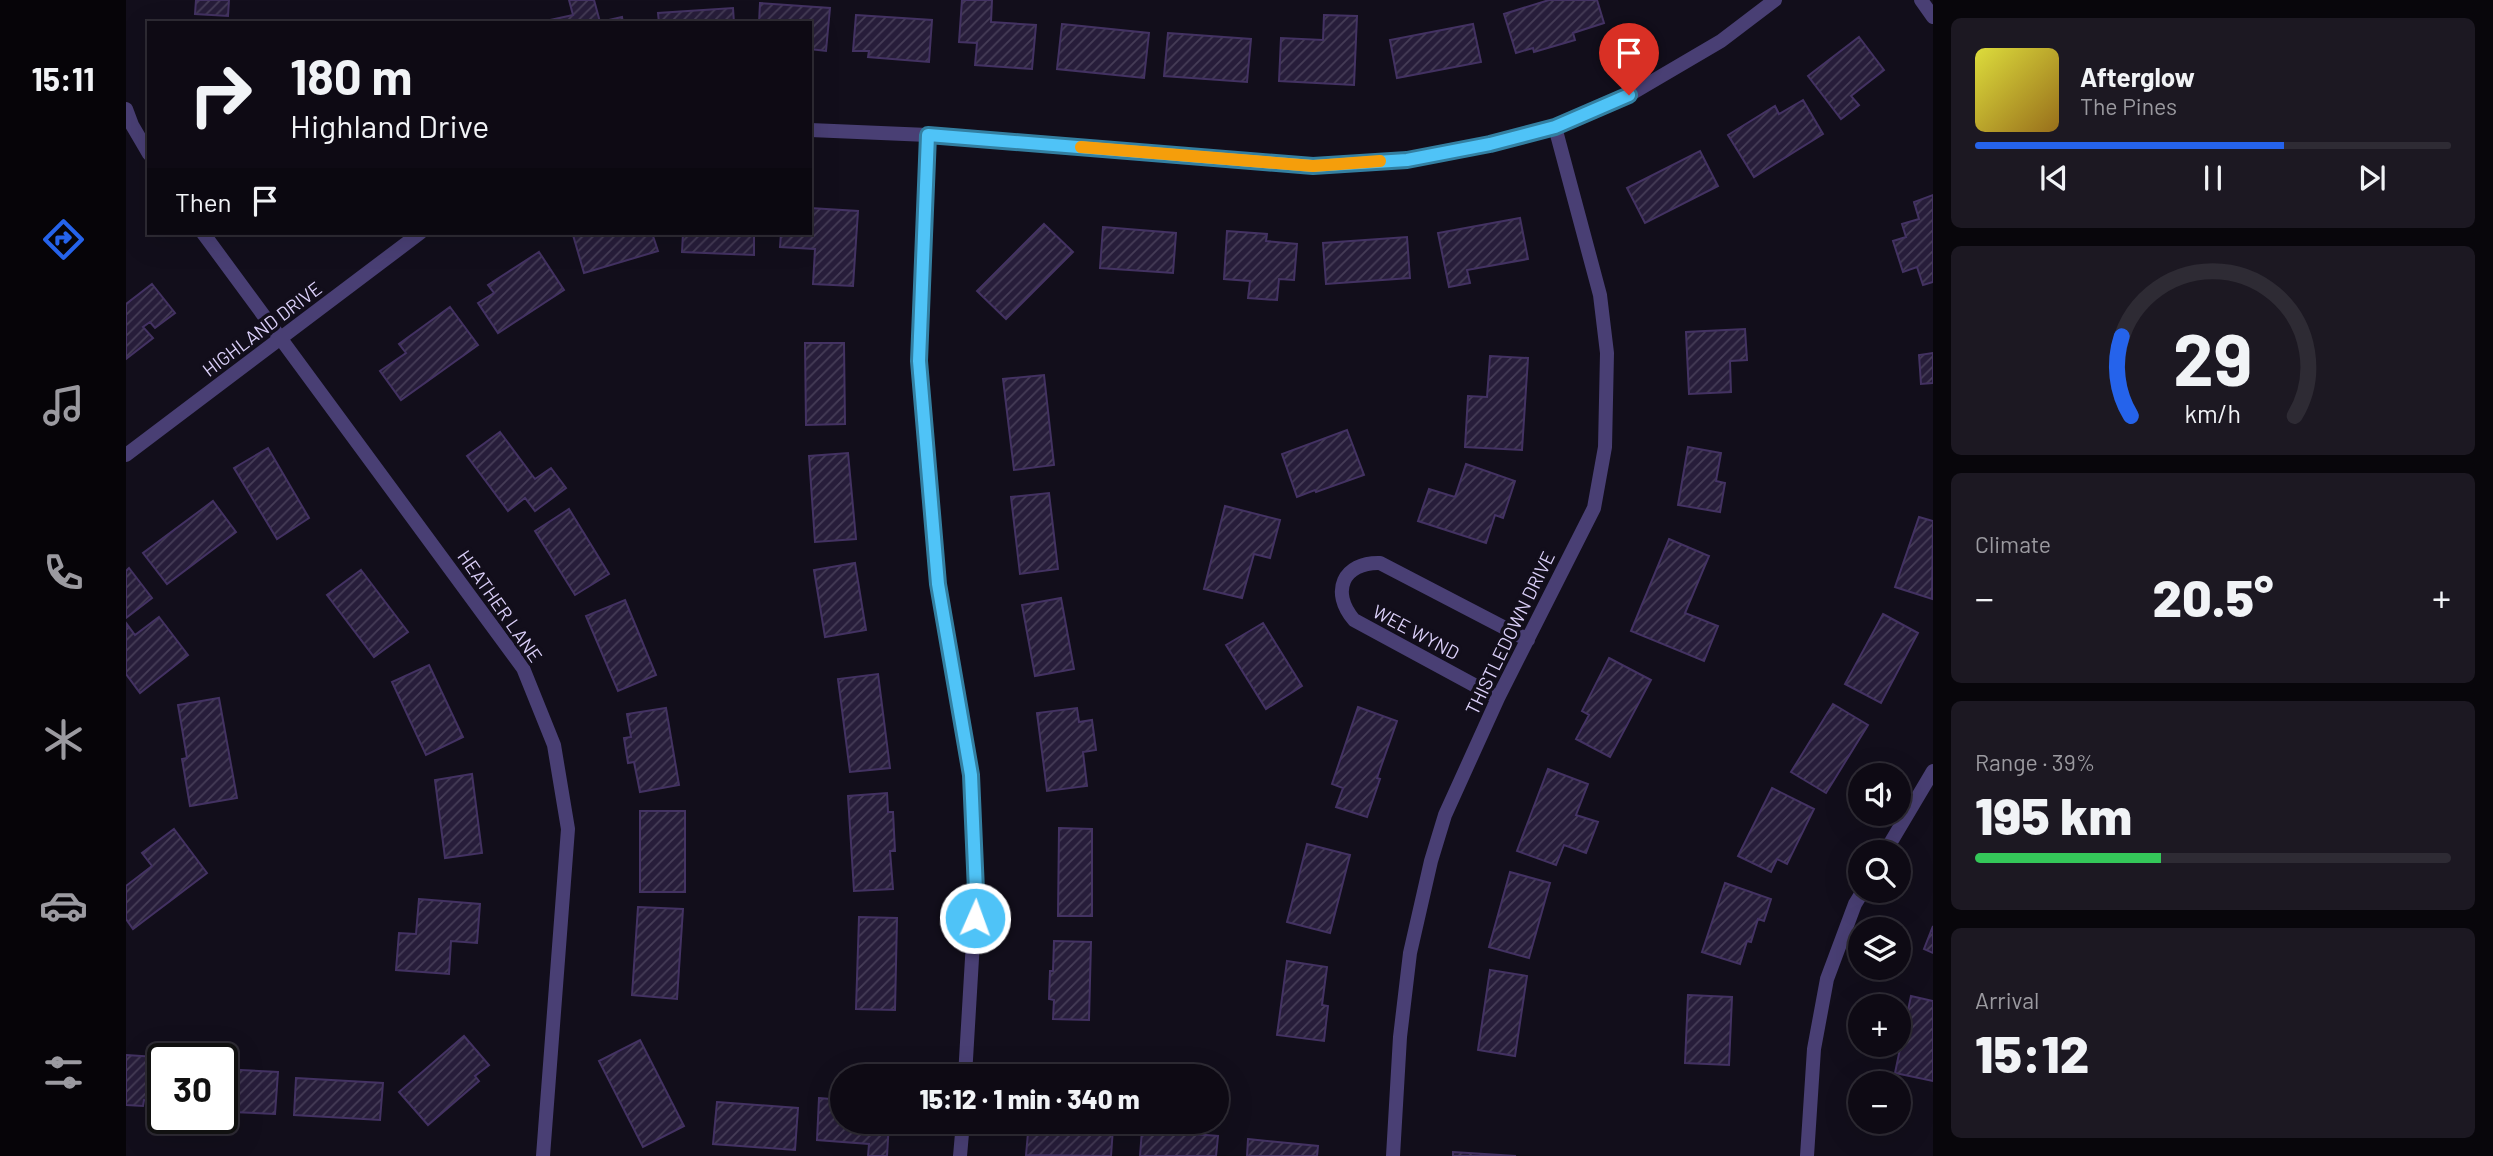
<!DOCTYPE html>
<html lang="en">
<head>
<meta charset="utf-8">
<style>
  :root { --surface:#0e0a14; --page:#1c1822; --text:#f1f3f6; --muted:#9b9aa0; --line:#2e2b34; --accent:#2563eb }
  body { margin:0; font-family:Barlow,sans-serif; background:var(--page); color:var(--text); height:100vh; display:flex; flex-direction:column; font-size:26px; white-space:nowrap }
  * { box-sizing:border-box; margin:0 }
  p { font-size:23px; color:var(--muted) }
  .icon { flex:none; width:38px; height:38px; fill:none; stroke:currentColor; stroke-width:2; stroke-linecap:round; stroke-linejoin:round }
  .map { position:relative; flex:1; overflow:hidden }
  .panel { display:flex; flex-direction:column; gap:18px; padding:18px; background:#08060b; width:560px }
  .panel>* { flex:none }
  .guide { position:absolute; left:21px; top:21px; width:665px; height:214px; border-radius:0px; box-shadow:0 7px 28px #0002,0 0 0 2px var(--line); background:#0e0a14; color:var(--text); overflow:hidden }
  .tools { position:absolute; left:1722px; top:763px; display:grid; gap:14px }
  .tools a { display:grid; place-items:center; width:63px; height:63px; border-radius:50%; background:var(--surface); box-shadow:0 7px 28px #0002,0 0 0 2px var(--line); font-size:35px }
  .speed { position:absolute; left:21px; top:1043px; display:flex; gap:14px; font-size:35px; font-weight:700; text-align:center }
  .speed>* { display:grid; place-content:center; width:91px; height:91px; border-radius:50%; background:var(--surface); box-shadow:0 7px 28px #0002,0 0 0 2px var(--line); line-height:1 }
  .speed .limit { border:4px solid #111; border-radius:10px; background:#fff; color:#111 }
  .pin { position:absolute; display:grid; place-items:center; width:60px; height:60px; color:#fff; margin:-72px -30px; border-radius:50% 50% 50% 0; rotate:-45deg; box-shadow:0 0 7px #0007 }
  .pin .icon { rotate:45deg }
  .me { position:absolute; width:77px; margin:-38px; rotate:2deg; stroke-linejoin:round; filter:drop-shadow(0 0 5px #0008) }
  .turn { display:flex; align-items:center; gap:24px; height:147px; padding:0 28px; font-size:32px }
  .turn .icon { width:91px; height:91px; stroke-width:2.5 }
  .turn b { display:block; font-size:49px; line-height:60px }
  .then { display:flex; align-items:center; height:66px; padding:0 28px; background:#0003; gap:14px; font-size:26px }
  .big { font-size:52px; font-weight:800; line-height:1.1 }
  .panel .tile { flex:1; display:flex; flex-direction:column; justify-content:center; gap:10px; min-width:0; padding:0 24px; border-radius:10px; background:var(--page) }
  .panel .dial { align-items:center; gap:0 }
  .dial svg { height:182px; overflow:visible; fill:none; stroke:var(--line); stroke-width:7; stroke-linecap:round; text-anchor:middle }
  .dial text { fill:var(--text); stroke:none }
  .song { display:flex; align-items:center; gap:21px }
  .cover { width:84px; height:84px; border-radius:10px; background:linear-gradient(135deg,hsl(60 70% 55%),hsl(40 70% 35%)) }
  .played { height:7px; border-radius:4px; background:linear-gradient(90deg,var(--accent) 65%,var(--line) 65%) }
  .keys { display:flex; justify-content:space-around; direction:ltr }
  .heat { display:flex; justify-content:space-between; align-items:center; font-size:38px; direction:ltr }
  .charge { height:10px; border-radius:5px; background:linear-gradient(90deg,#34c759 39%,var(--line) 0) }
  .trip { position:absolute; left:704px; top:1064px; width:399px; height:70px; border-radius:35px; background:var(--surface); box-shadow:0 7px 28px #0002,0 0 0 2px var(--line); font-weight:800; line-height:70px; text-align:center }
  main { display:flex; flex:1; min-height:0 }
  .tab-bar { display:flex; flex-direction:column; width:126px; justify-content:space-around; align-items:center; background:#060408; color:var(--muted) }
  .tab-bar .icon { width:49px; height:49px }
  .tab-bar .active { color:var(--accent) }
  .tab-bar b { font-size:32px; color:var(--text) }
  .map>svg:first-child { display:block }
</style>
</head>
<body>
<main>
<nav class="tab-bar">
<b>15:11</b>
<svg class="icon active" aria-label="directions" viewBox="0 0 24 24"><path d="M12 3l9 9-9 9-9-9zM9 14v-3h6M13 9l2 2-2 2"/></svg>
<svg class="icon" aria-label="music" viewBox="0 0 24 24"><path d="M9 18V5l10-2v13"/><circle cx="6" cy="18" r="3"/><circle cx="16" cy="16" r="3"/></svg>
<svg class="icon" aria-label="phone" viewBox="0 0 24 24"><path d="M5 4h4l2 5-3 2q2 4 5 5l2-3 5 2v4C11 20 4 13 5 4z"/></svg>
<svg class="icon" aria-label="climate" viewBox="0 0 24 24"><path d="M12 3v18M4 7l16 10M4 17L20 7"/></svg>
<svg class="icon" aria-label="car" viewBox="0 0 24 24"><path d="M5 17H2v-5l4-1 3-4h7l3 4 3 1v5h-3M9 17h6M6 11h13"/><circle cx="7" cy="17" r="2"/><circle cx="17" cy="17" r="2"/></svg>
<svg class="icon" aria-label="filters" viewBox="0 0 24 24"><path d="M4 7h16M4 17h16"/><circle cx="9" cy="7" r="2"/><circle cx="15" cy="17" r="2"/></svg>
</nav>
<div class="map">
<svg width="1807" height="1156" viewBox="0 0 1807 1156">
  <defs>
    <pattern id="building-hatch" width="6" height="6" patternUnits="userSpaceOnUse" patternTransform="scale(1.75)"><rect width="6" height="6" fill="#271d3a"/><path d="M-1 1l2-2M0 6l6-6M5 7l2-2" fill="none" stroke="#463d57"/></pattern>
  </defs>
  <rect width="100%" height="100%" fill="#120e1b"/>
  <path fill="url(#building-hatch)" stroke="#433262" stroke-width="2" d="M70 0H103L102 16 69 14Z
    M443 0H468L474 22 496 17 497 23H425L424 20 447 15Z
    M836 0H866L865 22 910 25 906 69 849 65 851 43 833 42Z
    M1423 0H1471L1478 23 1447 33 1449 40 1408 52 1407 48 1390 53 1378 14Z
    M634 3 704 8 700 51 684 49V23H633Z
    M607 8 608 23H533L532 13Z
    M730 15 806 20 803 62 742 57 743 51H727Z
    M1198 15 1231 16 1228 85 1153 81 1155 38 1197 40Z
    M936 24 1023 33 1018 78 931 69Z
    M1347 24 1355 62 1271 78 1264 40Z
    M1042 33 1125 39 1121 82 1038 76Z
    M1733 37 1758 70 1725 96 1733 105 1715 119 1682 76Z
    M1677 100 1697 134 1628 177 1602 135 1649 106 1653 114Z
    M1574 151 1592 186 1519 223 1501 188Z
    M1807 195V282L1797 285 1791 267 1777 272 1767 241 1780 237 1776 224 1793 219 1788 202Z
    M684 208 732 211 727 286 687 284 689 249 654 247 655 233H684Z
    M1394 218 1402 259 1341 270 1344 283 1323 287 1312 233Z
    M918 224 947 252 880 319 851 291Z
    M977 227 1050 233 1047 273 974 268Z
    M1101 231 1141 234 1140 241 1171 244 1168 280 1153 279 1151 300 1122 298 1124 281 1098 279Z
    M456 233H526L532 251 458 273 447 235Z
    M557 233H628V255L556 252Z
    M1281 237 1284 278 1200 284 1197 243Z
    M413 252 438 290 372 333 352 303 368 293 362 285Z
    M26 284 49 313 29 328 24 322 17 327 27 338 0 359V304Z
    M324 307 352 345 275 400 254 371 280 353 273 344Z
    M1619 329 1621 360 1604 361 1605 392 1563 394 1560 332Z
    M679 343H718L719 424 680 425Z
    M1807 353V383L1795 384 1793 355Z
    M1364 356 1402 358 1396 450 1339 447 1342 396 1361 397Z
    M918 375 928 465 888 470 877 379Z
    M1221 430 1238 475 1190 492 1189 490 1171 497 1156 454Z
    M374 432 409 479 425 468 440 488 409 511 399 498 382 511 341 456Z
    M1562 447 1595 453 1590 481 1599 483 1594 512 1552 505Z
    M142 448 183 518 151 539 108 468Z
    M722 453 730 539 689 542 683 456Z
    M1340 464 1389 481 1377 518 1369 515 1360 543 1292 521 1303 489 1329 497Z
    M923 493 932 569 894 574 885 497Z
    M87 501 110 532 41 584 17 553Z
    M1099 506 1154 520 1144 558 1128 554 1116 598 1078 589Z
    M443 509 483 574 449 595 409 531Z
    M1793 517 1807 521 1806 599 1769 587Z
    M1543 539 1583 556 1559 613 1592 626 1578 661 1505 631Z
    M729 563 740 630 699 637 688 570Z
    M3 568 26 598 0 618V571Z
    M235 570 282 632 248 657 201 595Z
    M935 598 948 669 909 676 896 605Z
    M499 600 530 675 492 691 460 616Z
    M1757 614 1792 633 1755 703 1719 684Z
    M33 617 62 655 14 693 0 674V623L9 635Z
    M1137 623 1176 686 1140 709 1100 645Z
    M1483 658 1525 680 1484 757 1450 739 1463 715 1456 711Z
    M303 665 337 737 300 755 266 682Z
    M752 674 764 768 724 772 712 679Z
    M93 698 111 798 64 806 56 759 61 758 52 705Z
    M1707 704 1742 725 1700 793 1665 772Z
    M1232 707 1271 721 1251 778 1254 779 1241 817 1210 807 1217 788 1206 784Z
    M540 708 553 785 514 792 508 762 502 763 498 738 505 737 501 714Z
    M951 708 953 722 966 720 970 750 957 752 961 786 921 791 911 713Z
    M1422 769 1462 784 1450 815 1472 822 1460 853 1438 845 1430 865 1391 851Z
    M346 774 356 853 319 858 309 780Z
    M1646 788 1688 809 1661 864 1651 859 1645 872 1612 856Z
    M761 793 762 812H767L769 851H764L767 889 728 891 722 796Z
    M514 811H559V892H514Z
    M933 828 966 829V916H932Z
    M48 829 81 873 7 929 0 919V886L26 866 16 853Z
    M1181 844 1224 855 1204 933 1161 922Z
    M1384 872 1424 883 1403 958 1363 947Z
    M1599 883 1645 899 1638 921 1632 919 1625 942 1621 941 1614 964 1576 952Z
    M293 899 354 904 351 943 325 941 323 974 270 970 273 933 290 934Z
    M512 907 557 909 551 999 506 995Z
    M733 917 771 918 769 1010 730 1009Z
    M1807 926V953L1798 949Z
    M928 941 965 942 963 1020 927 1019 928 1000 923 999 924 971H927Z
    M1161 961 1201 967 1196 1005 1202 1006 1198 1041 1151 1035Z
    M1364 970 1401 976 1389 1056 1352 1050Z
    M1562 995 1606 997 1603 1065 1559 1063Z
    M1785 996 1807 1001V1081L1769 1073Z
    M338 1036 363 1065 349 1076 353 1081 302 1125 273 1092Z
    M514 1040 558 1126 517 1147 473 1061Z
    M0 1055 46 1058 37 1059V1101L18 1100 17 1106 0 1105Z
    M96 1069 152 1072 149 1114 106 1112 107 1108 96 1107Z
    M170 1078 257 1083 254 1120 168 1115Z
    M693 1098 716 1100V1122H763L761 1156H742L743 1144 691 1140Z
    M591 1102 672 1108 669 1150 587 1144Z
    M903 1122 987 1128 985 1156 900 1155Z
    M1016 1130 1092 1136 1090 1156H1014Z
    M1122 1139 1192 1146 1191 1156H1121Z
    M1327 1152 1390 1156H1327Z"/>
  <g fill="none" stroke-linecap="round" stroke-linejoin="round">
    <path stroke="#493f74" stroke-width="14" d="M1795 0 1807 17
      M0 109 6 125 23 154
      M684 130 802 135 1187 166 1281 160 1364 144 1429 127 1503 95 1595 41 1649 0
      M802 135 793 361 812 584 845 775 850 891 839 1076
      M77 233 397 668 428 745 442 829 417 1156
      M0 455 294 233
      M1372 698 1228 620C1204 592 1217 562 1254 563L1402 640
      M1759 852 1807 771
      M834 1156 837 1122
      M1267 1156 1274 1037 1284 953 1305 861 1319 815 1372 698 1468 508 1479 447 1481 353 1474 295 1429 127
      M1681 1156 1688 1049 1701 979 1729 904 1737 891"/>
  </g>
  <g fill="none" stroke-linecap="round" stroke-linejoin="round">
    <defs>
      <path id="route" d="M849 918 850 891 845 775 812 584 793 361 802 135 1187 166 1281 160 1364 144 1429 127 1503 95"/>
    </defs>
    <use href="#route" stroke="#337fa1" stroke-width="18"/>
    <use href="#route" stroke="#4fc3f7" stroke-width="12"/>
    <path stroke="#f59e0b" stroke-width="12" d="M955 147 1187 166 1254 161"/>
  </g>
  <g text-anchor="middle" stroke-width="7" stroke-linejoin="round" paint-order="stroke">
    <g font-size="19" fill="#dacff8" stroke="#120e1b">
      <text transform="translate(136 329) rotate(-37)" y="7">HIGHLAND DRIVE</text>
      <text transform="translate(374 606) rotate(55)" y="7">HEATHER LANE</text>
      <text transform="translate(1290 632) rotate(28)" y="7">WEE WYND</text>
      <text transform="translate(1384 633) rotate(-64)" y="7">THISTLEDOWN DRIVE</text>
    </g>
  </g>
</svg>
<div class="tools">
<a><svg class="icon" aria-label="sound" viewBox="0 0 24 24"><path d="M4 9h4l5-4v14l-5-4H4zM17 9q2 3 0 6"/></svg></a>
<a><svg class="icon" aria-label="search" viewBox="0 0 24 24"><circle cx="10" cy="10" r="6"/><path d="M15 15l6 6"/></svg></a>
<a><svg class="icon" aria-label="layers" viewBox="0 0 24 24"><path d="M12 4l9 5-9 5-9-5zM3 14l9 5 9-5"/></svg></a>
<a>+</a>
<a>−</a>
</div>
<div class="speed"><div class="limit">30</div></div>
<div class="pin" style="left:1503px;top:95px;background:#d93025"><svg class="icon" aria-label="arrive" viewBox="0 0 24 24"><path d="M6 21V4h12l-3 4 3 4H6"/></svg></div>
<svg class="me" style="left:849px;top:918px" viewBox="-20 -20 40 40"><circle r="17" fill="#4fc3f7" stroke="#fff" stroke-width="3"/><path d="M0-11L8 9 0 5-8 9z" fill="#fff"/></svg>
<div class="trip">15:12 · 1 min · 340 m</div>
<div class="guide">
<div class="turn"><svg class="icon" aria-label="right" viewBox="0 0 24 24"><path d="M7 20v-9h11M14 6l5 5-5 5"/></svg><div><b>180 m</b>Highland Drive</div></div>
<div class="then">Then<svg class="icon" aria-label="arrive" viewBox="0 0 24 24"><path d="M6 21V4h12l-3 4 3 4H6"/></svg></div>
</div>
</div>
<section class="panel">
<div class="tile">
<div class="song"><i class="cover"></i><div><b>Afterglow</b><p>The Pines</p></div></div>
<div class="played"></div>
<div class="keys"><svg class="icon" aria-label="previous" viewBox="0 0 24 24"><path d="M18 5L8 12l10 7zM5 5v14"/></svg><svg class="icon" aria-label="pause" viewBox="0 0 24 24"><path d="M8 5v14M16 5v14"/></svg><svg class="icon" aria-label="next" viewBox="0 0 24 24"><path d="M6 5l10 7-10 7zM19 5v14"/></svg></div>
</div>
<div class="tile dial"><svg viewBox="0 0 100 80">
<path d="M14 69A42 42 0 1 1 86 69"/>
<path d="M14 69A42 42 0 0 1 10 34" stroke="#2563eb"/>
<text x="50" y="56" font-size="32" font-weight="700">29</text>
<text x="50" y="72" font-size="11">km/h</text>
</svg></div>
<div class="tile"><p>Climate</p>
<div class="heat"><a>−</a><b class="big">20.5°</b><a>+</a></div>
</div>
<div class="tile"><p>Range · 39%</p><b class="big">195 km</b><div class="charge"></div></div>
<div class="tile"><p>Arrival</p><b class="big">15:12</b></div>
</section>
</main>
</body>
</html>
